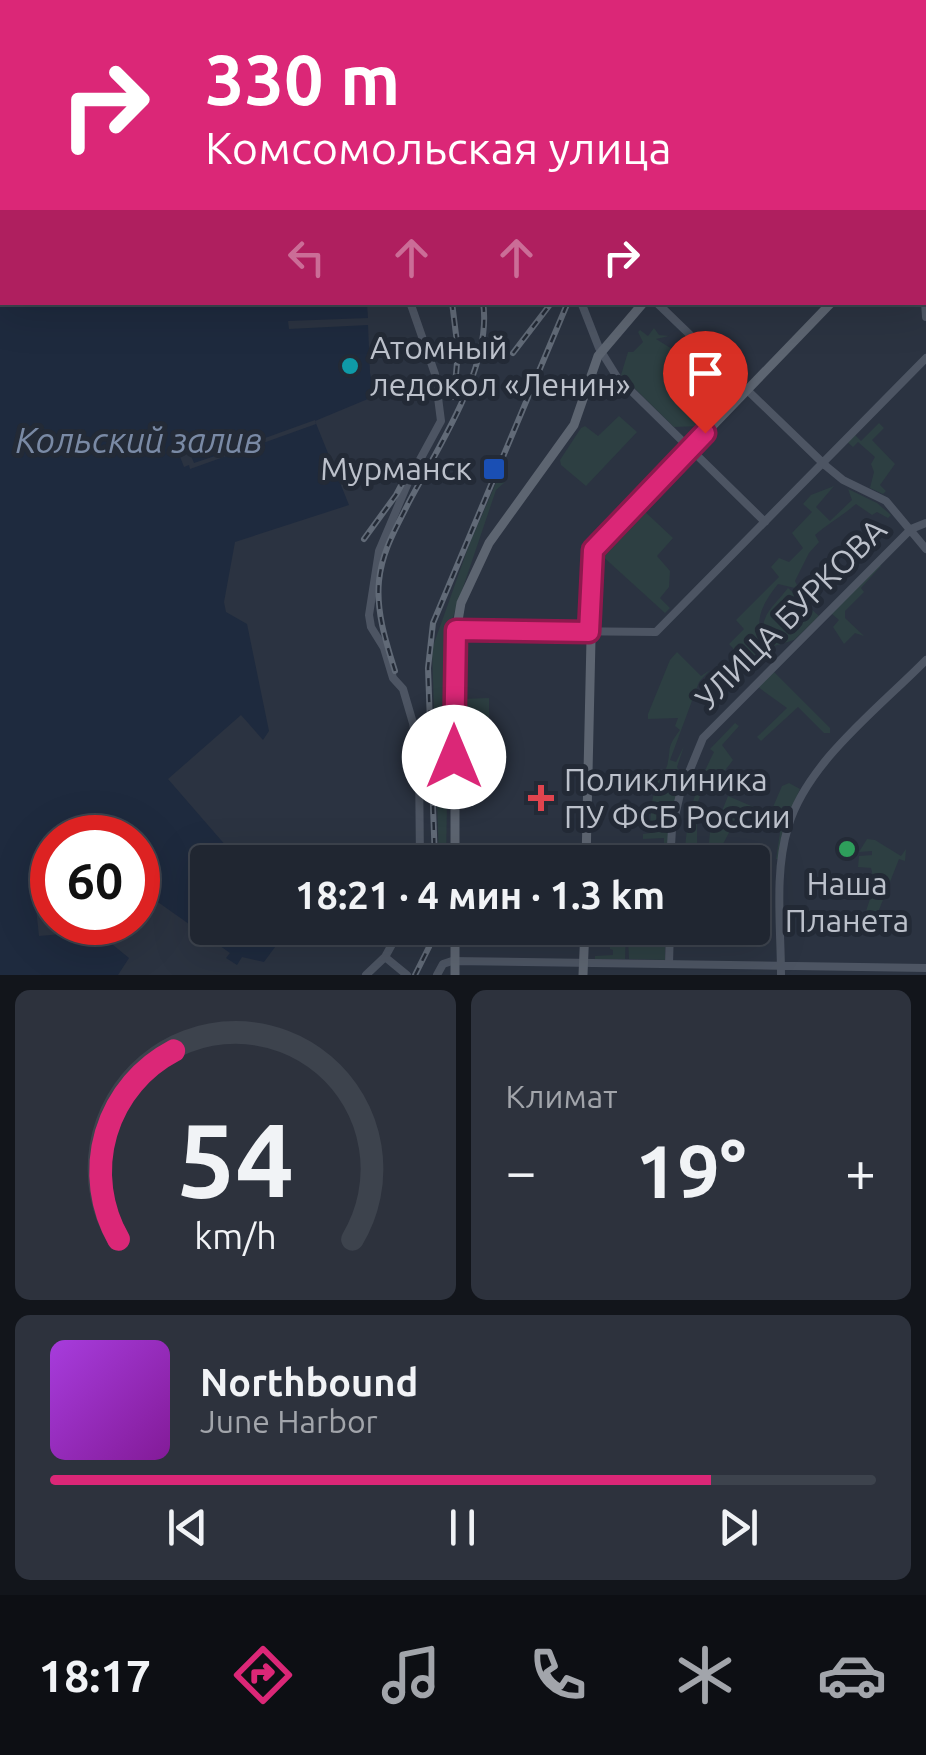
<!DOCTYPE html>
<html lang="ru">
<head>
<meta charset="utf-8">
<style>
  :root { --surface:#202631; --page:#2d323d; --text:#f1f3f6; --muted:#a2a5ab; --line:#3d434d; --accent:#db2777 }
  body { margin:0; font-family:Ubuntu,sans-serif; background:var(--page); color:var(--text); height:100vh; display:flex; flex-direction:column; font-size:38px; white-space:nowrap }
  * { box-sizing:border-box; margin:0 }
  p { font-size:32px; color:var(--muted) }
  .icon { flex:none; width:55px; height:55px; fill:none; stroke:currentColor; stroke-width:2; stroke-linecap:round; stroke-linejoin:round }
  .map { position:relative; height:975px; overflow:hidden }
  .details { display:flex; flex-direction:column; gap:15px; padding:15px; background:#12151b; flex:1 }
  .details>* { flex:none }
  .top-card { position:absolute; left:0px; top:0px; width:928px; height:305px; box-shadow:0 10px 40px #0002,0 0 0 2px var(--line); background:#db2777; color:#fff; overflow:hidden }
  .speed { position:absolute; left:30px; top:815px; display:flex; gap:20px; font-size:50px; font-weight:700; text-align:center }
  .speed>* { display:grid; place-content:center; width:130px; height:130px; border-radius:50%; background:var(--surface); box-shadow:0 10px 40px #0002,0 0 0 2px var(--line); line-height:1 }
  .speed .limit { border:15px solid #d22; background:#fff; color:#111 }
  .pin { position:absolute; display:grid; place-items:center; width:85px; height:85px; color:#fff; margin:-102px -42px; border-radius:50% 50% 50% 0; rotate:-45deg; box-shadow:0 0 10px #0007 }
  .pin .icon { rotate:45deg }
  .me { position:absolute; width:110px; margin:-55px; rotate:0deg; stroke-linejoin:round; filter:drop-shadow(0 0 8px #0008) }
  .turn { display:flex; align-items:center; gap:35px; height:210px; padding:0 40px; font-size:45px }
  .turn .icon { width:130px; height:130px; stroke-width:2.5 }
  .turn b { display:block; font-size:70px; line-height:85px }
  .lanes { display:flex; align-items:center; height:95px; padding:0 40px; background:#0003; justify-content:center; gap:50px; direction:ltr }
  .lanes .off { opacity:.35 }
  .big { font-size:75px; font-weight:600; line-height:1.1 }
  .details .tile { flex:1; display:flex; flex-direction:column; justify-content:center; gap:15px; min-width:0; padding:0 35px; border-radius:15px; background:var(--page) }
  .details .dial { align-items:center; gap:0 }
  .dial svg { height:260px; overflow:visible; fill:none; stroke:var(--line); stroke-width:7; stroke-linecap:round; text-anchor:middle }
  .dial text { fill:var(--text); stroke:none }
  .song { display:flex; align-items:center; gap:30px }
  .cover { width:120px; height:120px; border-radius:15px; background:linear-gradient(135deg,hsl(280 70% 55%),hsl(290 70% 35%)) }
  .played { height:10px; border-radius:5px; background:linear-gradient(90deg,var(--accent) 80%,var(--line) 80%) }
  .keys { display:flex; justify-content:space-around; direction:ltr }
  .heat { display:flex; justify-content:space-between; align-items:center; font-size:55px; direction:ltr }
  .details .tiles { flex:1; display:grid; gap:15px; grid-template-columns:1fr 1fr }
  .tile:last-child { grid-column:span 2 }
  .trip { position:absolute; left:190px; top:845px; width:580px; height:100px; border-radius:10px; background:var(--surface); box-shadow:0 10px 40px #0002,0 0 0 2px var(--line); font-weight:600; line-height:100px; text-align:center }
  .dock { display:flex; height:160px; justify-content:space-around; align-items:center; background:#0d0f14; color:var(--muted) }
  .dock .icon { width:70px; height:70px }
  .dock .selected { color:var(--accent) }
  .dock b { font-size:45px; color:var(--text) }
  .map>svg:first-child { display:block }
</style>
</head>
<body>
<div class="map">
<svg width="926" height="975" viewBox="0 0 926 975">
  <rect width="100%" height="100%" fill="#2b3341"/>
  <path fill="#2d3f42" d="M654 328 659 335 669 336 656 339 682 355 691 346 680 332 719 369 714 377 717 387 728 399 701 426 674 427 621 375 628 352H633L643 342 638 332 640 330 648 336Z
    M619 416 637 432 586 486 561 465 560 460 581 428 585 426 598 436Z
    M879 423 884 428 872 440 895 464 880 485 886 491 883 494 870 488 874 472 871 464 875 457 858 442 853 447 845 440 853 433 861 441Z
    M499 476 505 482 496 490 450 626 446 862H439L432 649 469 545Z
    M834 486 816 507 830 521 852 500 848 489 877 503 891 515 888 518 877 512 872 515 856 504C842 516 826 525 815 535L819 542 809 553 795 581 799 589 778 584C762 604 753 621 764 646L738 673 740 676 736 681 721 666 723 661 731 667 741 657 729 644 744 629 736 620 779 577 771 567 779 558 789 562 803 548 792 533 812 512 803 504 811 495Z
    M641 508 673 538 657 556 670 571 669 587 660 598 670 608 665 613 599 553Z
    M879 564 881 566 861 588 864 592 845 611V618L864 636 855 633 844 644 833 627 839 620 832 614 825 619Z
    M788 588 819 616 794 640 771 647C753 620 771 610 788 588Z
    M677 652 701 676 710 670 699 682 670 760 676 762 684 746 677 767 682 777 670 822 669 862H657V855L664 854V838L643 839V834L650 833C650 819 652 792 658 779 660 774 665 772 667 766 672 747 665 750 680 730L675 726 678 718 648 719V714L670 660Z
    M774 672 830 728V733H824L798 707 761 741 757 737 787 708 758 687Z
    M489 698V731H468L477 734V755H468V732H461V699Z
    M735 723 739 726 722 745 733 760 720 777 727 785 716 787 719 777 708 773 692 819 697 822V854L733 859 703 860 685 857C686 814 695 790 714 752L710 749Z
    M789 783 800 789 783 829 778 859H776L781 826 790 806H783C775 824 757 818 741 810L723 844 709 843 711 820 718 821 728 796 770 814 782 786Z
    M867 839 875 840 901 856 906 849 905 861 899 859 877 915 865 914 875 884 871 868 858 867 859 856 872 855V851L859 852Z
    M594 928H626L625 959H595V956L613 955V950L610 949V938L599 936 598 942H594Z
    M641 928H665V960L629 959 628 938Z"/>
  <path fill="#1e2a3e" d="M0 0 346 2H2V302L367 303 368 318 288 321 289 329 368 325 370 373 375 396 315 421 349 505 235 542 224 602 226 612 247 624 269 731 263 740 241 715 168 779 240 862H208V928H289L264 962 242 957 237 965 226 958 230 953 138 888V838H52V906L36 908 39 936 96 931 129 958 118 975H0Z"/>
  <path fill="#2b3341" d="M315 420 316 424 190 469 189 465 184 467 179 454 189 451 194 463 215 456 211 443 217 441 223 453Z"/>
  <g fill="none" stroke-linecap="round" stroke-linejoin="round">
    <path stroke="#4d5563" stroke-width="8" d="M563 0 566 2
      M410 302 435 374 441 421 410 478 379 551 369 615 371 627 384 648 393 678 403 689 413 723 419 762 420 862
      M581 302 599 348 617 377 765 522
      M656 302 826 466 843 480 886 501 926 549
      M925 302 926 317
      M455 630 656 632 926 358
      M670 862 672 829 680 794 703 738 911 529 926 523
      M385 957 407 975
      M669 964 670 928
      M366 975 385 957 401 928
      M437 975 443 964 452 961 926 968
      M781 975C781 927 774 873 788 827 807 762 879 708 926 660"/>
    <path stroke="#5d6571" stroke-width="9" d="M834 0V2
      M455 862V638L461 603 489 543 574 425 598 356 644 302
      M586 862 593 550 832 302
      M455 975V928
      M583 975 585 928"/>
    <defs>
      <path id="rail" d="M349 0 351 2
        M377 0 379 2
        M428 0 431 2
        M498 0 499 2
        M521 0 522 2
        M551 0 552 2
        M452 302 458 351 454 397
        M513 353 552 302
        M364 539 396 495 412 465
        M395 671C386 642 376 612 379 581 382 551 396 528 409 502 438 447 493 366 483 302
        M435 862 428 668 433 623 568 302
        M415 975 429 947 435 928"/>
    </defs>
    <use href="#rail" stroke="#616a77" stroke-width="6"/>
    <use href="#rail" stroke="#232a36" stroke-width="2.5" stroke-dasharray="8" stroke-linecap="butt"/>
  </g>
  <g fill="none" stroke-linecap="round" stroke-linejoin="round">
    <defs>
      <path id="route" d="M454 757 456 630 589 632 593 550 705 433"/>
    </defs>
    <use href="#route" stroke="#8e194d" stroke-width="25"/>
    <use href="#route" stroke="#db2777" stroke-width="18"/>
  </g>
  <circle fill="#0f9aa8" stroke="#232a36" stroke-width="4" cx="350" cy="366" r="10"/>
  <rect fill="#1a4fb4" stroke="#232a36" stroke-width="4" x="482" y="457" width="24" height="24" rx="5"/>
  <path fill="#e0444e" stroke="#232a36" stroke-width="4" d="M536 783h10v10h10v10h-10v10h-10v-10h-10v-10h10z"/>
  <circle fill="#2e9e5b" stroke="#232a36" stroke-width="4" cx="847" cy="849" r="10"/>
  <g text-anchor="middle" stroke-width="10" stroke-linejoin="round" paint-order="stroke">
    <g font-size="32" fill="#bcc1cb" stroke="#232a36" text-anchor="start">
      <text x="370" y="359">Атомный<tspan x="370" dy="37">ледокол «Ленин»</tspan></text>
      <text x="472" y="480" text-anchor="end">Мурманск</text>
      <text x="564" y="791">Поликлиника<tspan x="564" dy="37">ПУ ФСБ России</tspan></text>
      <text x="847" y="895" text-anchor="middle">Наша<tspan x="847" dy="37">Планета</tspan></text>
    </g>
    <g font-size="32" fill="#bcc1cb" stroke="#232a36">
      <text transform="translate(791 614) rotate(-45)" y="11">УЛИЦА БУРКОВА</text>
    </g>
    <g font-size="35" font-style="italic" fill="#7a8aa5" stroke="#232a36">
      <text x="139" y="453">Кольский залив</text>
    </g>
  </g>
</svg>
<div class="speed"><div class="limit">60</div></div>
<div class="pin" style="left:705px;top:433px;background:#d93025"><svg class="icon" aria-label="arrive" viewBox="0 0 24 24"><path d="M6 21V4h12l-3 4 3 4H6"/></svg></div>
<svg class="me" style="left:454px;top:757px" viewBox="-20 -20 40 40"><circle r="19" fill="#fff"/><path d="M0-13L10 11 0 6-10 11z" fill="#db2777"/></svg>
<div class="trip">18:21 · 4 мин · 1.3 km</div>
<div class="top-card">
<div class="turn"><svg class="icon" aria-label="right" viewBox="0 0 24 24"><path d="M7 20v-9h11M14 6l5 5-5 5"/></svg><div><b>330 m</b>Комсомольская улица</div></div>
<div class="lanes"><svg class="icon off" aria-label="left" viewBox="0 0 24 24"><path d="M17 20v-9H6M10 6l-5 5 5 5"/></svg><svg class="icon off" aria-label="ahead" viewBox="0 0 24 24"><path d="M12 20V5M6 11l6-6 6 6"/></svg><svg class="icon off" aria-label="ahead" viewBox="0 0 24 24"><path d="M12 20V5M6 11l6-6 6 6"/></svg><svg class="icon" aria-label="right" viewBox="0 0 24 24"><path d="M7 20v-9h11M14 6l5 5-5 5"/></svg></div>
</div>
</div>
<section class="details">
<div class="tiles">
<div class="tile dial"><svg viewBox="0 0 100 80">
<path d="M14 69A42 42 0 1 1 86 69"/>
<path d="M14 69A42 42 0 0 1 31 11" stroke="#db2777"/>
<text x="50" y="56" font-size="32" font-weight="700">54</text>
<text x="50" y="72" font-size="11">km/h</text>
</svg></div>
<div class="tile"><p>Климат</p>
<div class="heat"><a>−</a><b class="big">19°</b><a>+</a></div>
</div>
<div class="tile">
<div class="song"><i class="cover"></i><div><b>Northbound</b><p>June Harbor</p></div></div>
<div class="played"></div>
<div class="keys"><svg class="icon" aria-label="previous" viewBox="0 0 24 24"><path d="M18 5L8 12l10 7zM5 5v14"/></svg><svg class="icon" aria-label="pause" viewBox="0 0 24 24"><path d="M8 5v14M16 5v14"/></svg><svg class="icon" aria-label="next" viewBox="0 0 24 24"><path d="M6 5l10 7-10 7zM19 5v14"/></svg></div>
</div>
</div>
</section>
<nav class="dock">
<b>18:17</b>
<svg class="icon selected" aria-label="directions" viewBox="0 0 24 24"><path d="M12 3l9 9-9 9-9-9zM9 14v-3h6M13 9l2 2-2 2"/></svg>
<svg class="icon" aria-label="music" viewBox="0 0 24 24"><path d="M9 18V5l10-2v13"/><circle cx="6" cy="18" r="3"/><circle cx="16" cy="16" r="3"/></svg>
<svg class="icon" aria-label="phone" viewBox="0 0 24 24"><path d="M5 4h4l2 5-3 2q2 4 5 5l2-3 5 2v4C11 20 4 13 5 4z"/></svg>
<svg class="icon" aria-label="climate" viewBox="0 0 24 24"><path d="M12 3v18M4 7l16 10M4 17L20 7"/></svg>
<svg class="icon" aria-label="car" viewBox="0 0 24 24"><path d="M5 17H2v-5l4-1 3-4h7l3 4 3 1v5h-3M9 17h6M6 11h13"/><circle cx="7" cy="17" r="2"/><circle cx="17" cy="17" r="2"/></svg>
</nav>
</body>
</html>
